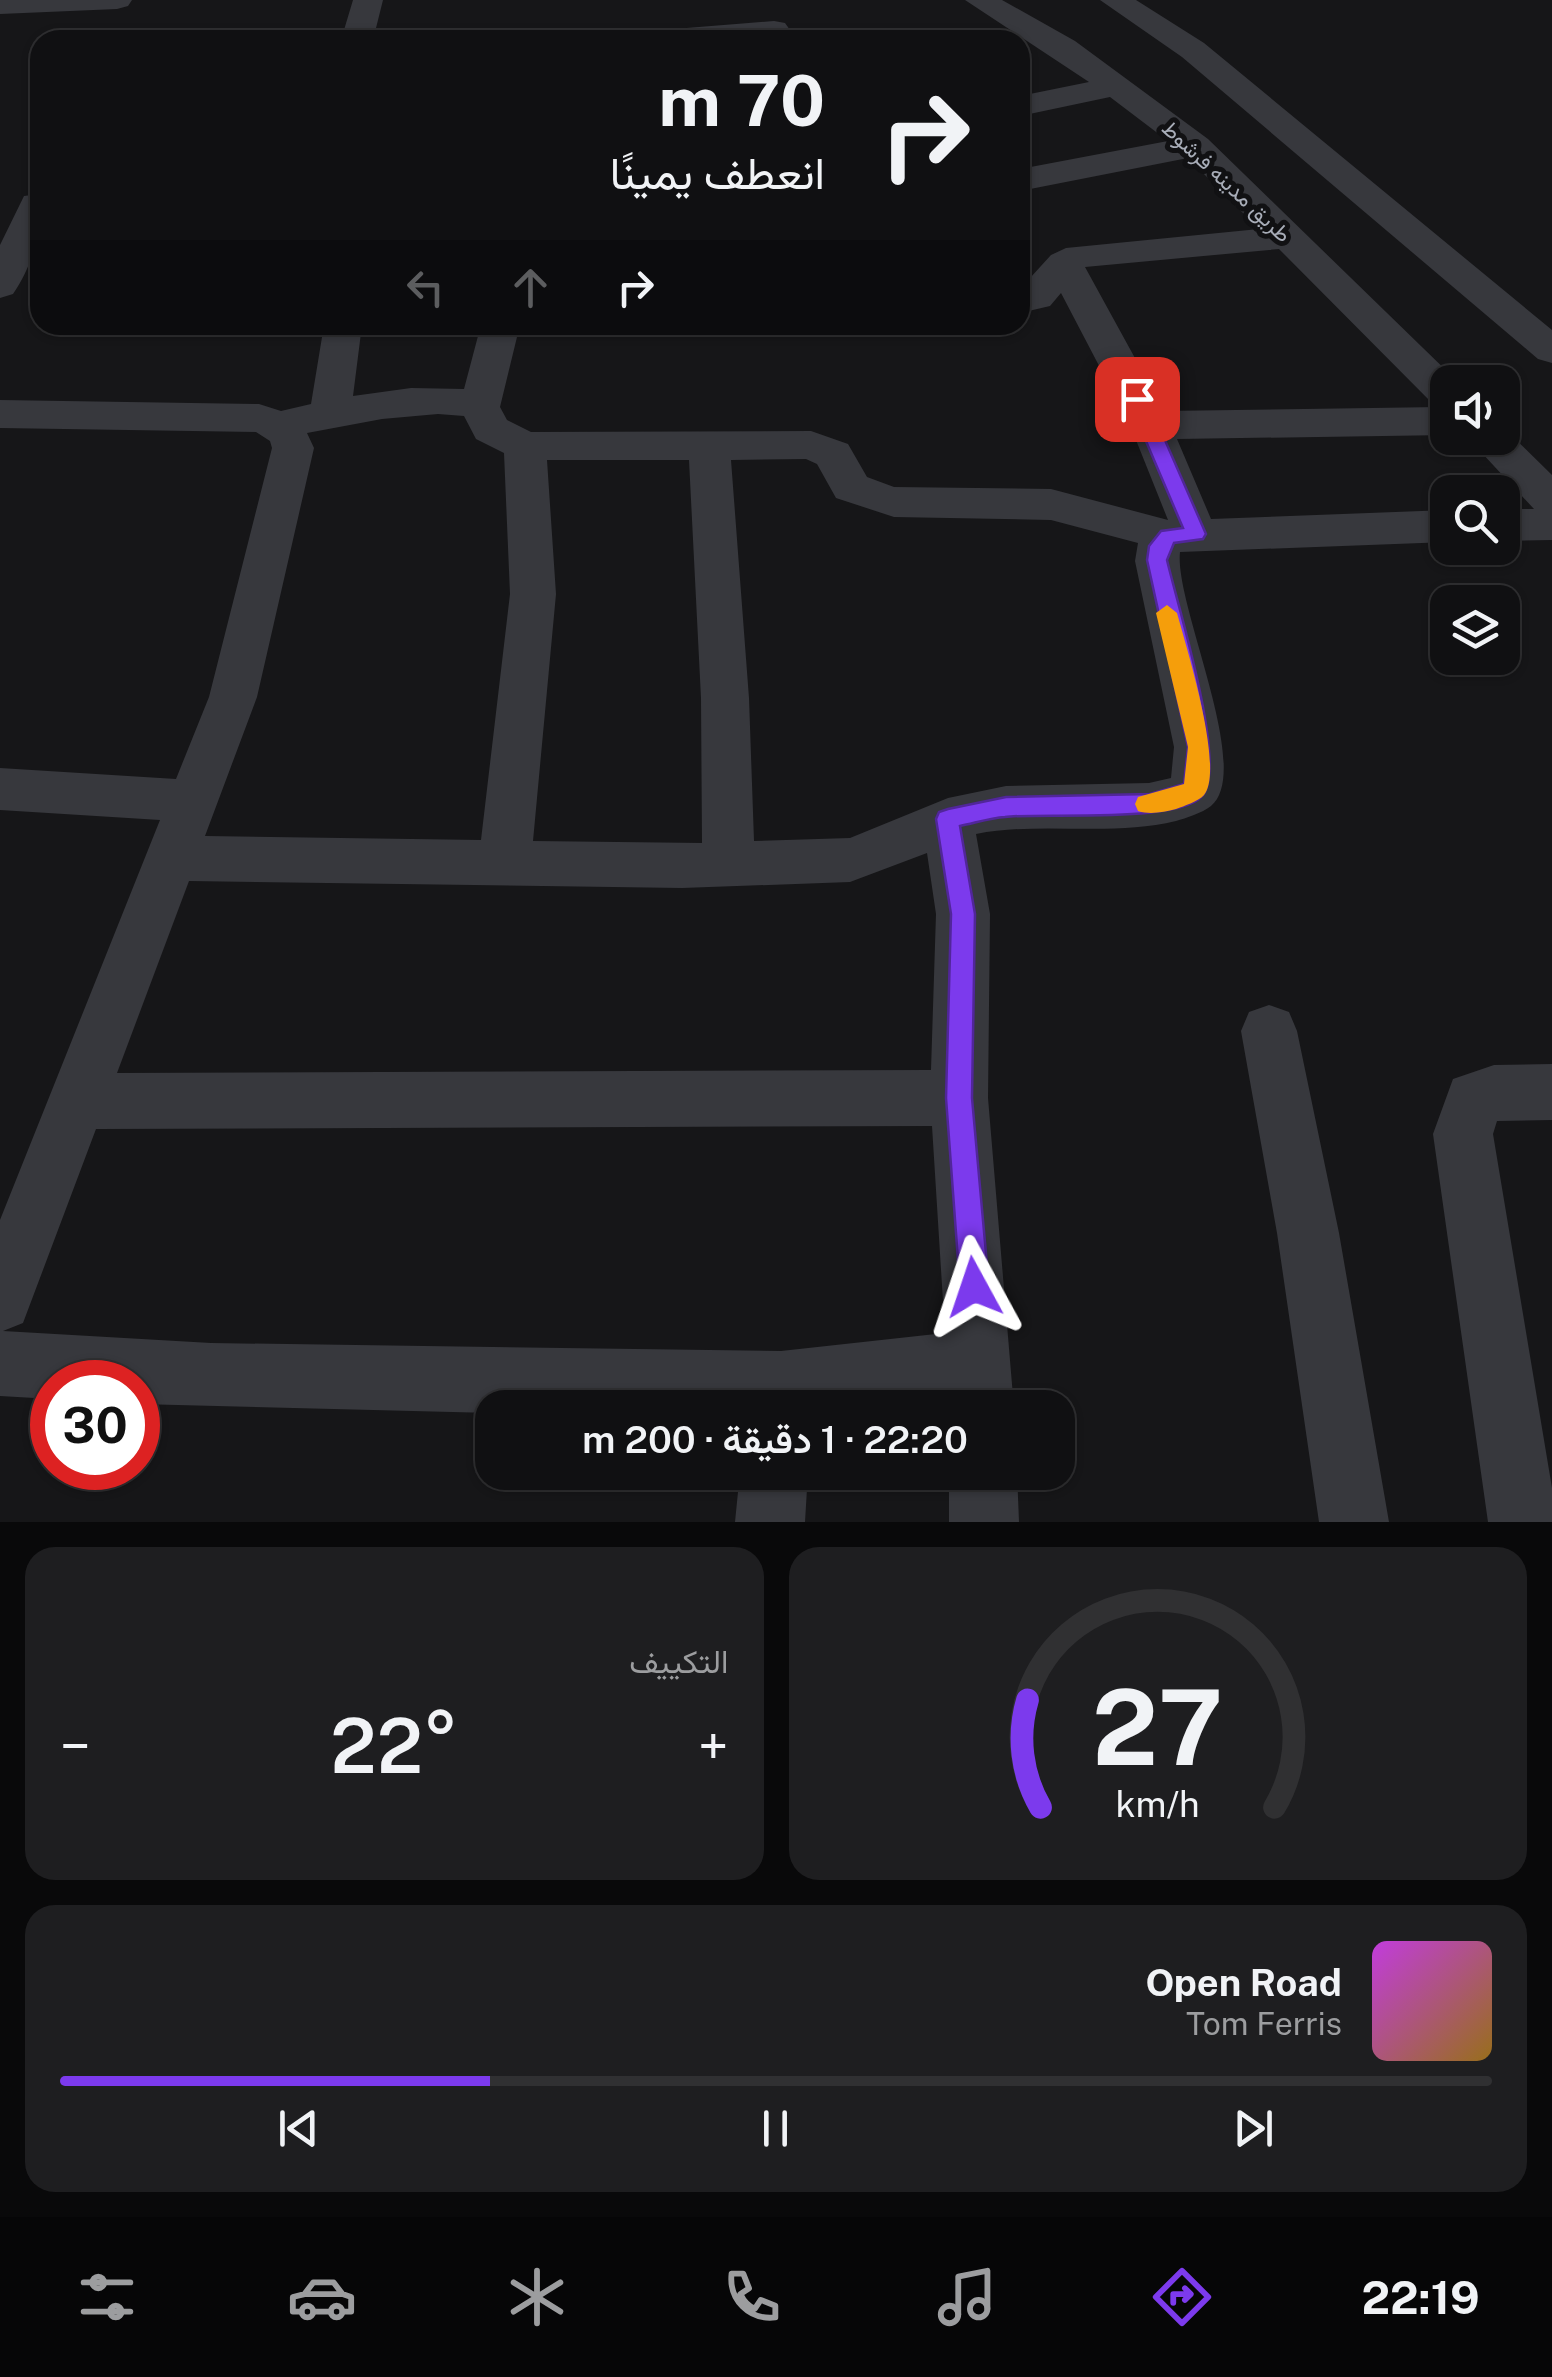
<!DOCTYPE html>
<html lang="ar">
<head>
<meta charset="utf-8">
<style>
  :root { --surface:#101012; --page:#1e1e20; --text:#f1f3f6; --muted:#9c9d9f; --line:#303032; --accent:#7c3aed }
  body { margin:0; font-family:"Public Sans",Vazirmatn,sans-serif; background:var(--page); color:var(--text); direction:rtl; height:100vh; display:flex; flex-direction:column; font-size:38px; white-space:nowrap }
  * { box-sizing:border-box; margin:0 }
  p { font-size:32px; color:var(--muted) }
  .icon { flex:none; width:55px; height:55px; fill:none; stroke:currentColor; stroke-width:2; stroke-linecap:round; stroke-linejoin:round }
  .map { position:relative; height:1522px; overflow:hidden; direction:ltr }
  .details { display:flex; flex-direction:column; gap:25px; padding:25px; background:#09090a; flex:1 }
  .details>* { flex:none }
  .guide { position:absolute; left:30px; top:30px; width:1000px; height:305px; border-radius:30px; box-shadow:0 2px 8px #0004,0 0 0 2px var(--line); direction:rtl; background:#101012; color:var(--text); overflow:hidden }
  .fabs { position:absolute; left:1430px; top:365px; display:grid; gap:20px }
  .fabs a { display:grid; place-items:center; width:90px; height:90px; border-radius:20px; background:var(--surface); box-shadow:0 2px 8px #0004,0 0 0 2px var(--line); font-size:50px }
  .speed { position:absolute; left:30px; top:1360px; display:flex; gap:20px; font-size:50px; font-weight:700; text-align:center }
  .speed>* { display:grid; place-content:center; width:130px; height:130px; border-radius:50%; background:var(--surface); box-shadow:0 2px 8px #0004,0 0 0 2px var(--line); line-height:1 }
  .speed .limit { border:15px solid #d22; background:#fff; color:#111 }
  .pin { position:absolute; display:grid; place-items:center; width:85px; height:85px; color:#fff; margin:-42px; border-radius:20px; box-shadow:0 5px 15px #0006 }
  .me { position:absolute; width:110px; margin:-55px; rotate:355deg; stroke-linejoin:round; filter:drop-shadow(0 0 8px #0008) }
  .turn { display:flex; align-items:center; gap:35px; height:210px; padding:0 40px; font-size:45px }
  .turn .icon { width:130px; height:130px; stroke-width:2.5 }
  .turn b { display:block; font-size:70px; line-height:85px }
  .lanes { display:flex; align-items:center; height:95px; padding:0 40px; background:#0003; justify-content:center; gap:50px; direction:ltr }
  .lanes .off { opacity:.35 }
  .big { font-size:75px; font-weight:600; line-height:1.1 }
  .details .tile { flex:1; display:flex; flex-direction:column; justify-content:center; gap:15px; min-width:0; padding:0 35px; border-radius:30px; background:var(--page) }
  .details .dial { align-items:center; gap:0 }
  .dial svg { height:260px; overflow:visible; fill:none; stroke:var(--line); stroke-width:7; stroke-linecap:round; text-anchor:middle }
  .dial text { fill:var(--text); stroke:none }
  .song { display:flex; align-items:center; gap:30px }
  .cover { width:120px; height:120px; border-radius:15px; background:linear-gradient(135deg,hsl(290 70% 55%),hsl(40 70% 35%)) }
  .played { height:10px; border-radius:5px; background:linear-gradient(90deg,var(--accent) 30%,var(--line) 30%) }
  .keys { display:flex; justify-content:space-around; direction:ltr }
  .heat { display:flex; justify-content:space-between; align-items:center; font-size:55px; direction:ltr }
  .details .tiles { flex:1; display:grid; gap:25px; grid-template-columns:1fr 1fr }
  .tile:last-child { grid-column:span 2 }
  .trip { position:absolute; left:475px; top:1390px; width:600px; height:100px; border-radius:30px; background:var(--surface); box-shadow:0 2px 8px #0004,0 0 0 2px var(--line); font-weight:600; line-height:100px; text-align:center; direction:rtl }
  .menu { display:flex; height:160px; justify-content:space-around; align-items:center; background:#060607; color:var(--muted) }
  .menu .icon { width:70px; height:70px }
  .menu .on { color:var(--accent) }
  .menu b { font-size:45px; color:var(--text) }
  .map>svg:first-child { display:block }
</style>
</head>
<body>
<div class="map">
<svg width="1552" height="1522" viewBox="0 0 1552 1522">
  <rect width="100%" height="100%" fill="#161618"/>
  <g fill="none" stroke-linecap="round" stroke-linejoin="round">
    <path fill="#37383d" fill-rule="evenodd" d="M0 0H132L128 6 117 9 0 14Z
      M353 0H383L373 40H341Z
      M965 0H1002L1075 41 1208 139 1458 382H1448V435L1177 439 1211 519 1448 510V542L1180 552C1174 604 1254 770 1211 806 1202 813 1186 818 1176 821 1111 837 1041 821 976 834L990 914 988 1098 1014 1408H948V1398L865 1408H492V1413L138 1404V1382H52V1399L0 1396V1220L160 820 0 810V768L176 779 209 697 272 448 270 441 256 432 0 428V400L259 404 281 411 311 404 324 325H362L353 396 411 388 464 389 478 336 486 325H525L517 337 500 407 507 420 531 432 811 431 848 444 867 477 894 487 1051 489 1168 520 1130 425 1061 293 1050 306 1020 313V289L1051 255 1066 248 1259 229 1188 158 1020 191V169L1168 141 1110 97 1020 116V96L1089 82ZM1279 249 1434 405 1440 407 1164 411 1085 267ZM438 414 464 416 476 439 504 453 510 594 481 840 205 836 257 697 314 448 307 433 382 419ZM806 459 817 464 836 498 894 517 1051 520 1138 543 1135 561 1174 747 1171 778 1149 783 1006 786 948 798 850 838 754 841 749 698 731 460ZM547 460H689L701 698 702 843 533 841 556 594ZM927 853 936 914 931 1070 117 1073 189 881 682 888 850 882ZM932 1126 945 1333 781 1351 211 1343 3 1331 23 1323 96 1129Z
      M1100 0H1136L1204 43 1552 330V363L1538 359 1182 57Z
      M774 21 785 23 790 30 785 37 633 40 638 33 649 31Z
      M40 194C40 231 35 262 13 294L0 298V245L24 196Z
      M1504 428 1552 475V540L1502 541V509H1534L1468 438H1502Z
      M1269 1005 1289 1012 1297 1031 1339 1233 1389 1522H1319L1277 1233 1241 1031 1249 1012Z
      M1552 1064V1120L1497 1121 1493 1134 1552 1488V1522H1488L1433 1134 1453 1079 1494 1065Z
      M740 1472H808L805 1522H735Z
      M949 1472H1017L1019 1522H949Z"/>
  </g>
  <path fill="#7c3aed" stroke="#51269a" stroke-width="2.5" d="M1137 393 1147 399 1206 534 1203 539 1174 543 1167 560C1178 607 1224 753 1205 792 1190 825 1041 812 1005 817 990 818 975 823 960 826L975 914 972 1098 989 1287 984 1297 974 1301 964 1297 960 1287 946 1098 951 914 936 819 939 812 948 809 1006 797 1150 794 1184 784 1188 747 1147 560 1149 546 1161 531 1183 528 1128 399Z"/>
  <path fill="#f59e0b" d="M1167 605 1177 613C1186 646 1225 769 1204 795 1199 801 1184 806 1176 809 1164 812 1150 815 1138 811L1135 804 1138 797 1184 784 1188 747 1156 613Z"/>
  <g text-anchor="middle" stroke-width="10" stroke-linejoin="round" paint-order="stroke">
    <g font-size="22" fill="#a8adb8" stroke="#111113">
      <text transform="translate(1227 181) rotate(43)" y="8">طريق مدينه فرشوط</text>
    </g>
  </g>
</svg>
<div class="fabs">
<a><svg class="icon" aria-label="sound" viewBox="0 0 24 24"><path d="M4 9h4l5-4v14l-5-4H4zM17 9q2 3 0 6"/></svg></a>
<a><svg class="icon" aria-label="search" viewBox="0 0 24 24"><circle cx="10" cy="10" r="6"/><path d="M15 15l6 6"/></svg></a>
<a><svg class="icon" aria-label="layers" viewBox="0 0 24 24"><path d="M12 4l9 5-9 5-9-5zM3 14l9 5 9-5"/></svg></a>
</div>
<div class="speed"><div class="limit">30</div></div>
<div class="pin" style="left:1137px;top:399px;background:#d93025"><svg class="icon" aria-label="arrive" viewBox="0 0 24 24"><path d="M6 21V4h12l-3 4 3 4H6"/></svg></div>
<svg class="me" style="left:974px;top:1287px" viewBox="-20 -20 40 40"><path d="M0-17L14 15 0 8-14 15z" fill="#7c3aed" stroke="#fff" stroke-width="4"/></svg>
<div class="trip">22:20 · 1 دقيقة · 200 m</div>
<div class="guide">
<div class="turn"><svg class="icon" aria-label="right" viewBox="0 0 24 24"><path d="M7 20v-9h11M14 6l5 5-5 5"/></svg><div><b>70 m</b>انعطف يمينًا</div></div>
<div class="lanes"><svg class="icon off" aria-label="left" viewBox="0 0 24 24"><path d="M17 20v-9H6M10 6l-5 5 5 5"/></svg><svg class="icon off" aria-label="ahead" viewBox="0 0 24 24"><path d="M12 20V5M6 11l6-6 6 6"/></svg><svg class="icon" aria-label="right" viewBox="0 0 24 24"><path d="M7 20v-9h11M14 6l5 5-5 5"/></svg></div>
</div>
</div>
<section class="details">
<div class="tiles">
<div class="tile dial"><svg viewBox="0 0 100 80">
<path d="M14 69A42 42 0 1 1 86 69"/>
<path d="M14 69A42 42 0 0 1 10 36" stroke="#7c3aed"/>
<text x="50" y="56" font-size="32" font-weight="700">27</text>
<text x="50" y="72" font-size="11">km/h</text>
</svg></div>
<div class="tile"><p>التكييف</p>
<div class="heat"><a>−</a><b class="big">22°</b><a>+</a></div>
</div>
<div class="tile">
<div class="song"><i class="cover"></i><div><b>Open Road</b><p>Tom Ferris</p></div></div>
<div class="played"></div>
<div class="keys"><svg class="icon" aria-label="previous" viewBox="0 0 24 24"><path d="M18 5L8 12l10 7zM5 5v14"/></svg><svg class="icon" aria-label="pause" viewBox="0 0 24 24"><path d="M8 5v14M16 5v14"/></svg><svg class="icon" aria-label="next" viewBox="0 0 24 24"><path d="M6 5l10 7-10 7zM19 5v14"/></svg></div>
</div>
</div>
</section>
<nav class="menu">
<b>22:19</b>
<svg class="icon on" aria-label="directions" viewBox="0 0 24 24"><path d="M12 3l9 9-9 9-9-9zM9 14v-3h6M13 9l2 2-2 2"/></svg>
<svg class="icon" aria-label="music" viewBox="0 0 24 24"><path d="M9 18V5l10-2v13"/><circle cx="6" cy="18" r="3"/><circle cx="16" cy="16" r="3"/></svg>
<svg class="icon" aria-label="phone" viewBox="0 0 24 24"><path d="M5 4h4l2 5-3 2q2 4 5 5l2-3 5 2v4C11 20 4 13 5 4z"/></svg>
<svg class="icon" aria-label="climate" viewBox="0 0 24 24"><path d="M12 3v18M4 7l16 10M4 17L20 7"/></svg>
<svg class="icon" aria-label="car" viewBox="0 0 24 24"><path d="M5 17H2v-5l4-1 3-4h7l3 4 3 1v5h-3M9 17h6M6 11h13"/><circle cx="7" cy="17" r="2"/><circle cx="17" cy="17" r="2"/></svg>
<svg class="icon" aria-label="filters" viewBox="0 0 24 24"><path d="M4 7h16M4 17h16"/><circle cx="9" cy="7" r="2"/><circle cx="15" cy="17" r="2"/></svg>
</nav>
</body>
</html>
